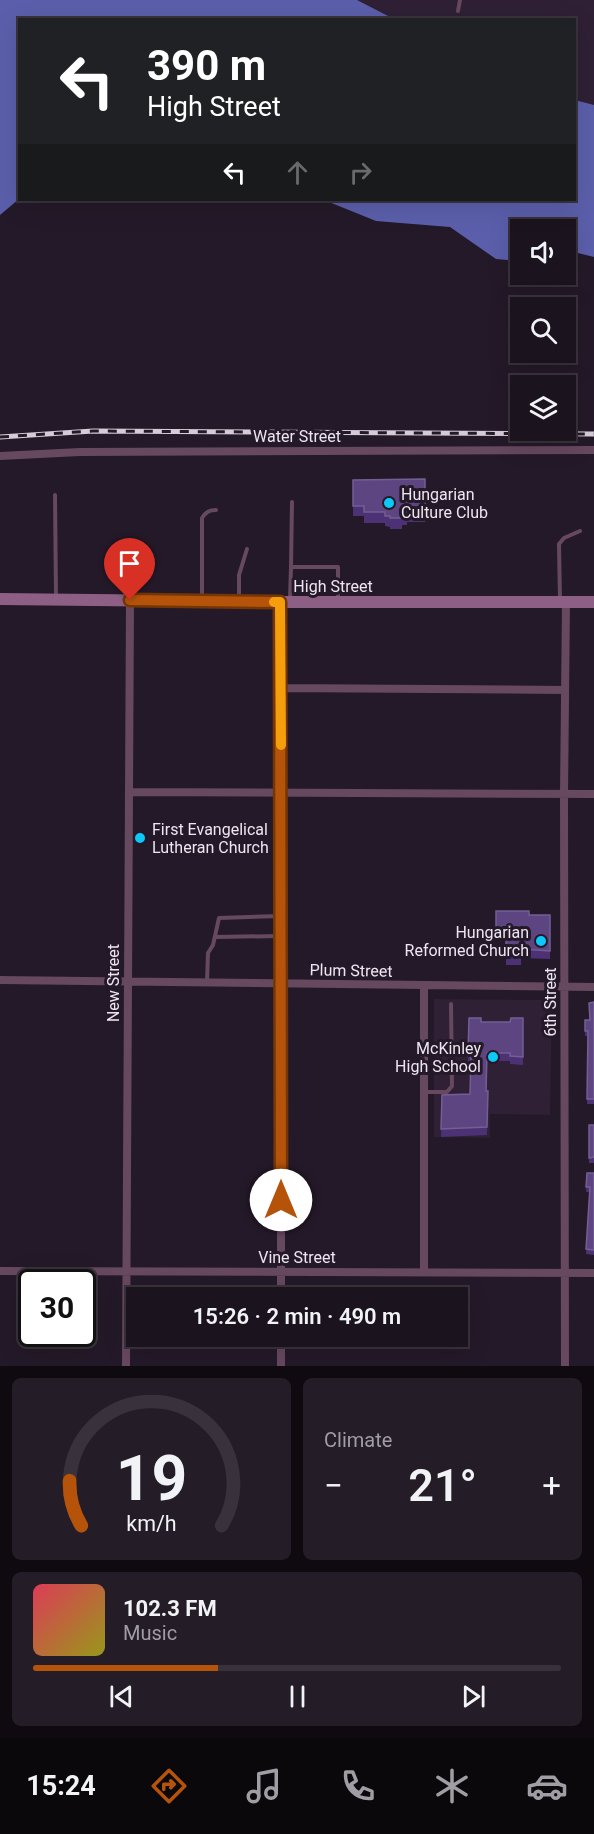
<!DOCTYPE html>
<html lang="en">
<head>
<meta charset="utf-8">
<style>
  :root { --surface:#1b131e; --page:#241c27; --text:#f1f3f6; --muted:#a09ea4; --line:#39323c; --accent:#b45309 }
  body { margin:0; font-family:Roboto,sans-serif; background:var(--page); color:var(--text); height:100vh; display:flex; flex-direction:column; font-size:22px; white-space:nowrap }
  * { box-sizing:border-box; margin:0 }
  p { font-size:20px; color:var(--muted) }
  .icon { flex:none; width:33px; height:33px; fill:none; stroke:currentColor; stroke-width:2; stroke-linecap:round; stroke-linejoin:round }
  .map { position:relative; height:1366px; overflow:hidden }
  .drawer { display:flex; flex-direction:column; gap:12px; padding:12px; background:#0f0a10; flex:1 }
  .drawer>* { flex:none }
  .guide { position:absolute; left:18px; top:18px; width:558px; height:183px; border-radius:0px; box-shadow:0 6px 24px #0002,0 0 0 2px var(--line); background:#202124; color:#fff; overflow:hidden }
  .controls { position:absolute; left:510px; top:219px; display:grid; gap:12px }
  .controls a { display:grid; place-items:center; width:66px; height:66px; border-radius:0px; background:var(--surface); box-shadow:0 6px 24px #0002,0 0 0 2px var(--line); font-size:30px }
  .speed { position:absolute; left:18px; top:1269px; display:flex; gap:12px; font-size:30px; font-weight:700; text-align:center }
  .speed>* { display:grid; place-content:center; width:78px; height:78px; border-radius:50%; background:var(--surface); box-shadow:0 6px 24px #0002,0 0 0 2px var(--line); line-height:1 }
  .speed .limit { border:3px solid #111; border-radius:9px; background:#fff; color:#111 }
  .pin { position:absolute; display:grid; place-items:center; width:51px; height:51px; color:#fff; margin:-62px -26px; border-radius:50% 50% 50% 0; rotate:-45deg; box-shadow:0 0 6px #0007 }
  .pin .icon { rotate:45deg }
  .me { position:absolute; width:66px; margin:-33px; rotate:0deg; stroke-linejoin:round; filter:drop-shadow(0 0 4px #0008) }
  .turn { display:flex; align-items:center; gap:21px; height:126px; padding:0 30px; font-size:27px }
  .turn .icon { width:78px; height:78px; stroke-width:2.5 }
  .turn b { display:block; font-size:42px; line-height:51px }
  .lanes { display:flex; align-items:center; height:57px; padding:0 30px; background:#0003; justify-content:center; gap:30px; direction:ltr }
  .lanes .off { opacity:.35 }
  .big { font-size:45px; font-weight:600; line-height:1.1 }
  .drawer .tile { flex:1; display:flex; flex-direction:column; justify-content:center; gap:9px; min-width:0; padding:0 21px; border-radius:9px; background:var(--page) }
  .drawer .dial { align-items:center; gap:0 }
  .dial svg { height:156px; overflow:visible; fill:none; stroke:var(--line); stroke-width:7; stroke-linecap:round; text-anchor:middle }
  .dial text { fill:var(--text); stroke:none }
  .song { display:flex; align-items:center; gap:18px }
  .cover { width:72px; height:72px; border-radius:9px; background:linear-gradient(135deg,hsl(350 70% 55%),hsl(60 70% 35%)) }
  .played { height:6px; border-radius:3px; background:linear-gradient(90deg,var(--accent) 35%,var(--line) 35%) }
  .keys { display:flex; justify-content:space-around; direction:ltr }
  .heat { display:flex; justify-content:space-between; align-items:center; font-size:33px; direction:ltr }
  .drawer .tiles { flex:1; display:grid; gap:12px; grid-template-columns:1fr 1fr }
  .tile:last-child { grid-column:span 2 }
  .trip { position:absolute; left:126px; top:1287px; width:342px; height:60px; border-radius:0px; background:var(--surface); box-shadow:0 6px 24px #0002,0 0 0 2px var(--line); font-weight:600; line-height:60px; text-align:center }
  .dock { display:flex; height:96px; justify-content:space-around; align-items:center; background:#0b080c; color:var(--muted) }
  .dock .icon { width:42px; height:42px }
  .dock .on { color:var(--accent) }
  .dock b { font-size:27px; color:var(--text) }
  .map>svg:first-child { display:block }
</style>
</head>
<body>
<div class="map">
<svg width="594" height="1366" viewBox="0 0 594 1366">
  <rect width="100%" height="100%" fill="#241928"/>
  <path fill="#2f2035" d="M357 0H594V105L575 100 574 20 394 19Z
    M434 999 552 1000 550 1115 490 1114V1138L434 1137Z"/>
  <path fill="#5b5fab" d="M0 0H357L394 19 20 20 19 199 0 215Z
    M575 100 594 105V257L578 253 570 264 566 263V230H520V261L496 259 450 227 376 221 324 200H574Z"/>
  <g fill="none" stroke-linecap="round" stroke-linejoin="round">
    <path stroke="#66485f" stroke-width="4" d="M458 11 460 0
      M55 495 56 596
      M291 567 292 502
      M202 598V518C206 512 209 510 216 510
      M239 598V575L247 549
      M290 599 291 567H338V599
      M560 601 559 544 564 538 580 531
      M215 937 280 936
      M207 982 208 953 213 945 219 918 280 916
      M425 1092H447L452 1086 451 1004"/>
    <path stroke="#66485f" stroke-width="8" d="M0 456 80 452 594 450
      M281 602V1298
      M281 688 565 690
      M129 792 594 794
      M0 980 594 987
      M0 1271 594 1273
      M424 1272V986
      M281 1336V1366
      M126 1366 130 601
      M565 1366 564 794 566 602"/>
    <path stroke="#8e5f85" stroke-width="12" d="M0 599 281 602H594"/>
    <defs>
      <path id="rail" d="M0 437 93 431 594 434"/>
    </defs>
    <use href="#rail" stroke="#d5ccd8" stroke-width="5"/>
    <use href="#rail" stroke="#241928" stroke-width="3" stroke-dasharray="9" stroke-linecap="butt"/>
  </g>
  <path fill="#4c3275" d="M425 479V522H407V525H402V529H390V527L385 526V523H364V516H353V480Z
    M496 911 529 915H550V959L521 958V965H506V936H496Z
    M594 1002V1104H587L588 1036H585V1020H589Z
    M469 1018 481 1022H510L523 1018V1065L510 1064V1061H487V1091H488L487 1135 441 1137 442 1095 470 1094V1064H468Z
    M589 1125H594V1163H589Z
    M587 1173H594V1255L586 1254 590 1192H586Z"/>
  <path fill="#5d4582" stroke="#745e94" stroke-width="1.5" d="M425 479V512H407V515H401L402 518H390V516H385V512H364V506H353V480Z
    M496 911H529V915H550V951L521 949V957H506V927H496Z
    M594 1002V1099H587L588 1031H585V1020H590L589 1003Z
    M469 1018H481V1022H510L511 1018H523V1057L510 1056V1053H487L486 1091H488L487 1127 441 1129 442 1095 470 1094 471 1056H468Z
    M589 1125H594V1157L589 1158Z
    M587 1173H594V1250L586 1249 590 1187H586Z"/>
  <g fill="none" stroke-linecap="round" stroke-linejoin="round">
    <defs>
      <path id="route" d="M130 600 280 602 281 1200"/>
    </defs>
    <use href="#route" stroke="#753606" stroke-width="15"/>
    <use href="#route" stroke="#b45309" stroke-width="10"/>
    <path stroke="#f59e0b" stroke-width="10" d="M274 602H280L281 745"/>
  </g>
  <g fill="#0bcafa" stroke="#241928" stroke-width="2">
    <circle cx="389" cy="503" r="6"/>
    <circle cx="140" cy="838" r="6"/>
    <circle cx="541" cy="941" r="6"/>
    <circle cx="493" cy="1057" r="6"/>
  </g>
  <g text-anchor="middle" stroke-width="6" stroke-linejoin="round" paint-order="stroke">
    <g font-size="16" fill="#ede5f0" stroke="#241928">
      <text x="297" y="442">Water Street</text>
      <text x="333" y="592">High Street</text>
      <text transform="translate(351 970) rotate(1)" y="6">Plum Street</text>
      <text transform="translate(113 983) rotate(-90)" y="6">New Street</text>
      <text transform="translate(550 1002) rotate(-90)" y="6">6th Street</text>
      <text x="297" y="1263">Vine Street</text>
    </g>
    <g font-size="16" fill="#ede5f0" stroke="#241928" text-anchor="start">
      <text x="401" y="500">Hungarian<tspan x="401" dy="18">Culture Club</tspan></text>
      <text x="152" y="835">First Evangelical<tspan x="152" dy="18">Lutheran Church</tspan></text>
      <text x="529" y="938" text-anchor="end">Hungarian<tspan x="529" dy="18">Reformed Church</tspan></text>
      <text x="481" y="1054" text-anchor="end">McKinley<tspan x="481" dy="18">High School</tspan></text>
    </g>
  </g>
</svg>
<div class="controls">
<a><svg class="icon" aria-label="sound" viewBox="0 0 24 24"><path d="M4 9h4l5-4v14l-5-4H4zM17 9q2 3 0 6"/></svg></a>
<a><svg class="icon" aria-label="search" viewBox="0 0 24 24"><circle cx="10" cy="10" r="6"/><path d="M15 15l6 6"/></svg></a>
<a><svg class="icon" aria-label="layers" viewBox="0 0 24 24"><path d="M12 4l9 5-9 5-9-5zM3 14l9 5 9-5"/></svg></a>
</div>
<div class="speed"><div class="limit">30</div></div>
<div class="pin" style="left:130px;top:600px;background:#d93025"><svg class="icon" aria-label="arrive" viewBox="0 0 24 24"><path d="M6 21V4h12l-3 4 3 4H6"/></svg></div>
<svg class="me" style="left:281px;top:1200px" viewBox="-20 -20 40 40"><circle r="19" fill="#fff"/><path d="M0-13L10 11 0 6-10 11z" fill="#b45309"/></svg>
<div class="trip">15:26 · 2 min · 490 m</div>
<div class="guide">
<div class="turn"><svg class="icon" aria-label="left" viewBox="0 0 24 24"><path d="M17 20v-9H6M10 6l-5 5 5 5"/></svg><div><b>390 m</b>High Street</div></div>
<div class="lanes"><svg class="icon" aria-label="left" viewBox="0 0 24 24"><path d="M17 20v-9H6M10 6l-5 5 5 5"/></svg><svg class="icon off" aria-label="ahead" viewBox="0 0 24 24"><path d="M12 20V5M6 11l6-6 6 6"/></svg><svg class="icon off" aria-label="right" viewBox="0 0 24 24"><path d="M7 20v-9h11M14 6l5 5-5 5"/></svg></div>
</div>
</div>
<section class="drawer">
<div class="tiles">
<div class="tile dial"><svg viewBox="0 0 100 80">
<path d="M14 69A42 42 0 1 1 86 69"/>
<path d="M14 69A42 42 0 0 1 8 46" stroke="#b45309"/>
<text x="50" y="56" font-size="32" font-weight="700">19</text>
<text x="50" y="72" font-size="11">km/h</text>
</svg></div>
<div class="tile"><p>Climate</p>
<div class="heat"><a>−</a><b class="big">21°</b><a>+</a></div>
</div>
<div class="tile">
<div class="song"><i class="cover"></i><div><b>102.3 FM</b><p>Music</p></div></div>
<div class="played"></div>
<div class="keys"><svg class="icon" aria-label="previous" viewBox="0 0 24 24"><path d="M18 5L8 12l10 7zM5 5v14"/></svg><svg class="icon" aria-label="pause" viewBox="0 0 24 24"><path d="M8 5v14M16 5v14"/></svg><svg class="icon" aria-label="next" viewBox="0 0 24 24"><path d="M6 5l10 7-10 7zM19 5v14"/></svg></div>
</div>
</div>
</section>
<nav class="dock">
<b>15:24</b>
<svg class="icon on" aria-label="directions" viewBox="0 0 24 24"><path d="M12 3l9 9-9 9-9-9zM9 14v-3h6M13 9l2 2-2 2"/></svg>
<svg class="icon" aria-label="music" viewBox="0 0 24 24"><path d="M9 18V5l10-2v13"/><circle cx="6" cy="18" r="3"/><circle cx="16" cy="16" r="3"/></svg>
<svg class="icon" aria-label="phone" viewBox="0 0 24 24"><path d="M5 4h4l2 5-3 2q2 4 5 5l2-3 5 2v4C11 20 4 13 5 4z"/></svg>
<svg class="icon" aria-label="climate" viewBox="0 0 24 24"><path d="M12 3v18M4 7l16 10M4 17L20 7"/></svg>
<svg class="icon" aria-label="car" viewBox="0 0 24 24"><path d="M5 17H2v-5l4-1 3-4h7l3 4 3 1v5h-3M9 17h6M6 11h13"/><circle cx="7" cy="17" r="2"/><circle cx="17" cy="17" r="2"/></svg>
</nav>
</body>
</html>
